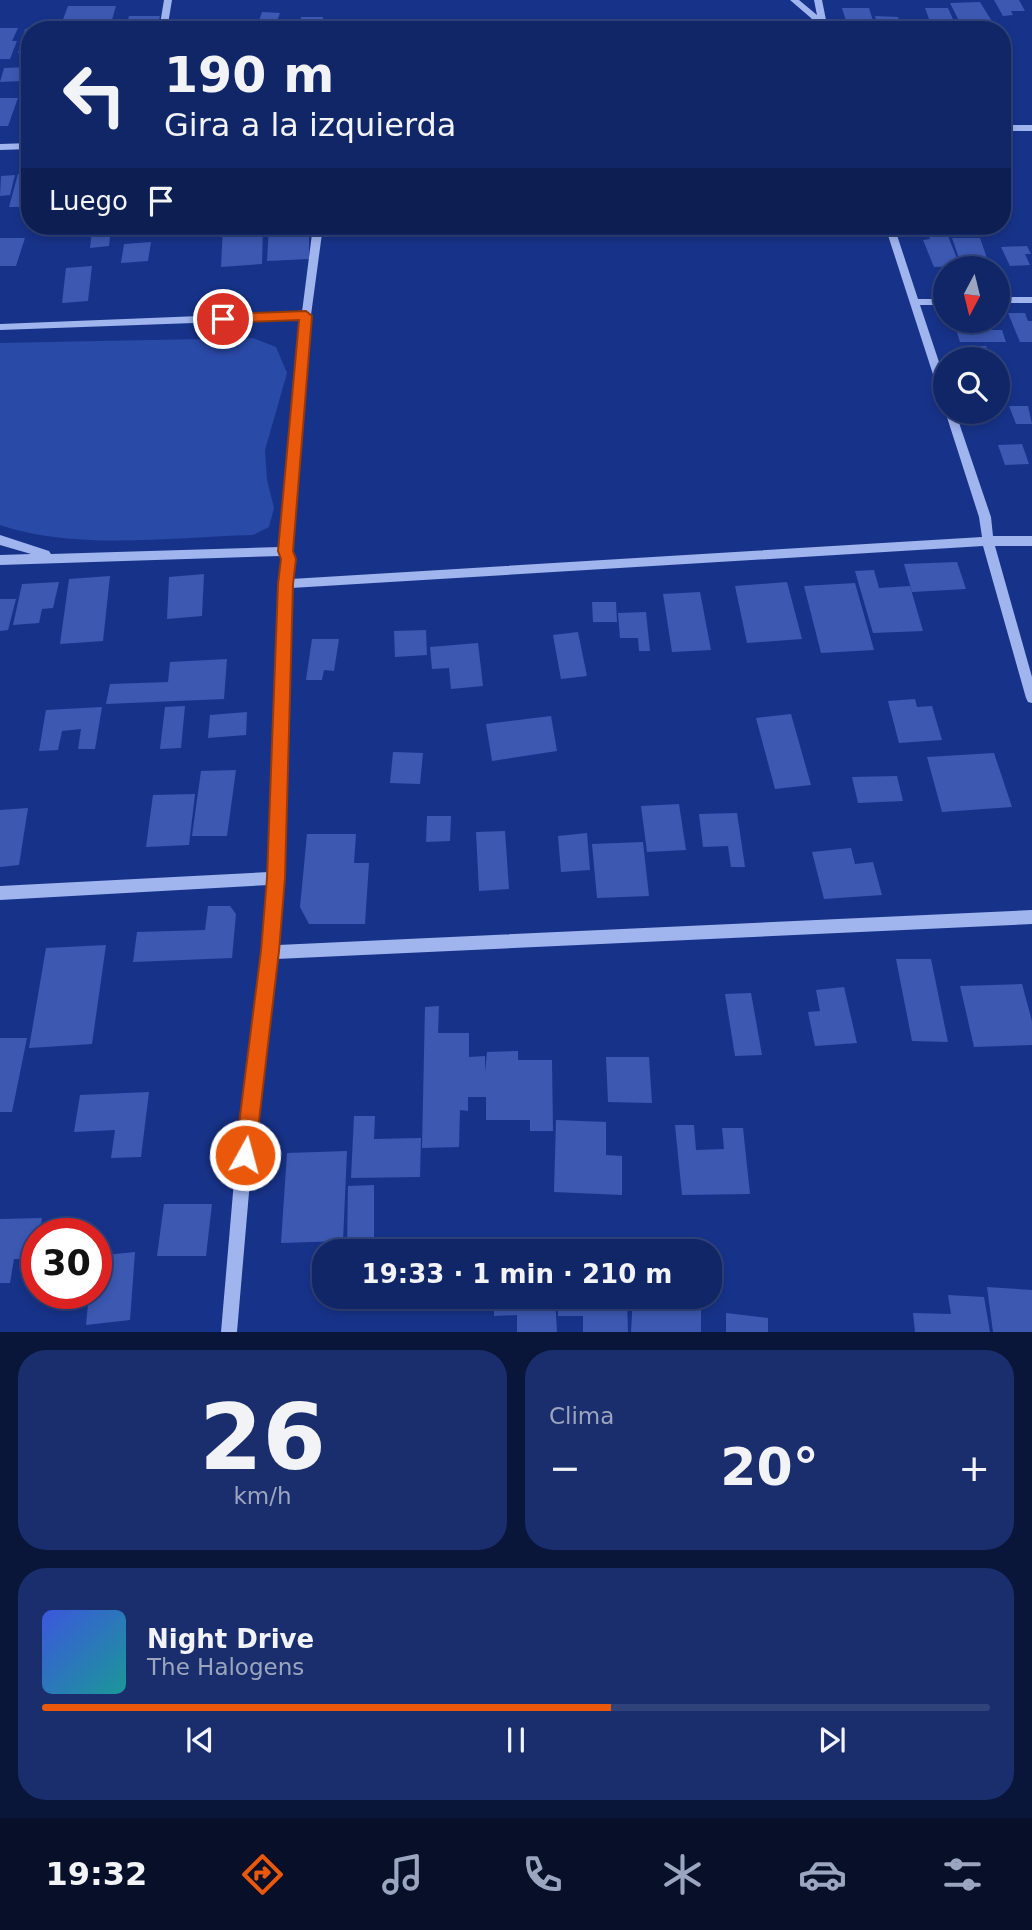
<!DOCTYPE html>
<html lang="es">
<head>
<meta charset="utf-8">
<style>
  :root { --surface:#112667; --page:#1a2e6d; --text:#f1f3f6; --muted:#9ca5c0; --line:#30437b; --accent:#ea580c }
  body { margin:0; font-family:"DejaVu Sans",sans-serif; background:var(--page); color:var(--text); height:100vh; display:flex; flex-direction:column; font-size:26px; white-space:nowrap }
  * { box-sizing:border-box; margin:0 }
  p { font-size:23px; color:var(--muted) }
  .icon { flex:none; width:38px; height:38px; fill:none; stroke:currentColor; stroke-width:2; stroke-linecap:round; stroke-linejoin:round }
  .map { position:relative; height:1332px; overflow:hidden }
  .panel { display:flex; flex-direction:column; gap:18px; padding:18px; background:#091539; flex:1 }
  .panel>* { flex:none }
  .hud { position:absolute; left:21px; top:21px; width:990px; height:214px; border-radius:28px; box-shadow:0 4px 10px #0003,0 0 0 2px var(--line); background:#112667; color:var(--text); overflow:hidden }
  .needle { width:46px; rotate:187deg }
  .controls { position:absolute; left:933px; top:256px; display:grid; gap:14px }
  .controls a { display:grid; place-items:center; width:77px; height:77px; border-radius:50%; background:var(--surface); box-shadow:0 4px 10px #0003,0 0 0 2px var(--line); font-size:35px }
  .speed { position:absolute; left:21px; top:1218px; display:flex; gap:14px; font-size:35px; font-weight:700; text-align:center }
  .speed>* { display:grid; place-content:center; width:91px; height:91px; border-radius:50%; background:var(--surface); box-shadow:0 4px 10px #0003,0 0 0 2px var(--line); line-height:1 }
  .speed .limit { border:10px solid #d22; background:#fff; color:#111 }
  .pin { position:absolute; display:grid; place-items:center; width:60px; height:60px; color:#fff; margin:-30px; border:4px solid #fff; border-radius:50%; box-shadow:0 2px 7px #0007 }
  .me { position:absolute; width:77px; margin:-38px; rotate:7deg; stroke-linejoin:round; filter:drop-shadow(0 0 5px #0008) }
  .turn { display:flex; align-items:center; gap:24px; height:147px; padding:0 28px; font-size:32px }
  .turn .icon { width:91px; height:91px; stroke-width:2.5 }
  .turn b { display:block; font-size:49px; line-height:60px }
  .then { display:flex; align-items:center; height:66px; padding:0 28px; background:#0003; gap:14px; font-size:26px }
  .big { font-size:52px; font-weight:600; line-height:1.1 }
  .panel .card { flex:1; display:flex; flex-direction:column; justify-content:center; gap:10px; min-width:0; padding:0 24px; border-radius:28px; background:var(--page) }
  .panel .dial { align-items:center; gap:0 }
  .dial b { font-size:91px; line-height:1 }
  .song { display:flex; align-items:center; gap:21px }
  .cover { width:84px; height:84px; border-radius:10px; background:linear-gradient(135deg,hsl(230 70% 55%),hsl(180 70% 35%)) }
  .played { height:7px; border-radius:4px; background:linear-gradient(90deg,var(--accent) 60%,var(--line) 60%) }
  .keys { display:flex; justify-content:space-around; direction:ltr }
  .heat { display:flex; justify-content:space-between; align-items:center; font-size:38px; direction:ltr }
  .panel .tiles { flex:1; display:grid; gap:18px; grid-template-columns:1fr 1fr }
  .card:last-child { grid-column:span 2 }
  .trip { position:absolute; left:312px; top:1239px; width:410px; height:70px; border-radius:28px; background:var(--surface); box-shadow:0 4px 10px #0003,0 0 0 2px var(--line); font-weight:600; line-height:70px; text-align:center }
  .tabs { display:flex; height:112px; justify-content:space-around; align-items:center; background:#070f29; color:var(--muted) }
  .tabs .icon { width:49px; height:49px }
  .tabs .selected { color:var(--accent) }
  .tabs b { font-size:32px; color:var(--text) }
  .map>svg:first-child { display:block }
</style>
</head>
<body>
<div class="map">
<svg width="1032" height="1332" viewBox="0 0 1032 1332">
  <rect width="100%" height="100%" fill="#173389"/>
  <path fill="#2a4aa8" d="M253 338 276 347 287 373 265 450 267 480 274 508 269 527 253 535C173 537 76 551 0 525V343Z"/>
  <path fill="#3c58b1" d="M994 0H1019L1025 11H1011L1013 15 1003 16Z
    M980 2 993 23 961 25 950 3Z
    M68 6H116L111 23H95L93 30H59Z
    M842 8H869L875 27H848Z
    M925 8H948L956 26 932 27Z
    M262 12 280 13 275 27H280L279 30H256Z
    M129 16H160L156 30H125Z
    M875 16 898 17 902 30H879Z
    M301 17H323L322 30H299Z
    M0 28H18L12 41H17L10 59H0Z
    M30 28V53H18L25 29Z
    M28 67 23 81 0 82 4 68Z
    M0 98H18L8 126H0Z
    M18 174H30L26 207H9Z
    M15 175 10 195 0 196 1 176Z
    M223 226H263L262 264 221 267Z
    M269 226H309V259L267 261Z
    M111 228 109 246 90 248 92 229Z
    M946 231 960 266 934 267 923 240 930 239 927 232Z
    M0 238H25L16 266H0Z
    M952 238H980L990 267H962Z
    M151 242 148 261 121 263 124 244Z
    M1027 246 1031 254H1025L1030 265 1010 266 1001 247Z
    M92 266 88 301 62 303 66 268Z
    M1008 313H1025L1028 321H1032V342H1020Z
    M953 320H989L992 330H1002L1006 342H960Z
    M966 346H986L991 359H970Z
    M1009 406H1028L1032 424H1016Z
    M1022 444 1029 464 1005 465 998 445Z
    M957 562 966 589 912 592 904 564Z
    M874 570 879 588 910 586 923 631 873 633 855 571Z
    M204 574 202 616 167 619 169 577Z
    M110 576 103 641 60 644 69 579Z
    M59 582 53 608 42 609 39 623 13 625 22 584Z
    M787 582 802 639 747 643 735 586Z
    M855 583 874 650 821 653 804 586Z
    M700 592 711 650 672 652 663 594Z
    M0 599H16L8 630 0 631Z
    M592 602H616L617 622H593Z
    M646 612 650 651H639L638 638H620L618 613Z
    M426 630 427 655 395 657 394 631Z
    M578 632 587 676 561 679 553 635Z
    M312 639H339L334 671 324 670 322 680H306Z
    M478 643 483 686 451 689 449 668 432 669 430 647Z
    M227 659 224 699 106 704 110 684 168 682 170 662Z
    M915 699 917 707 932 706 942 740 899 743 888 701Z
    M185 706 181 748 160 749 165 707Z
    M102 707 95 749H78L81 729 62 731 58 750 39 751 46 710Z
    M247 712 246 735 208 738 210 715Z
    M791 714 811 785 775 789 756 718Z
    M551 716 557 751 492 761 486 724Z
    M393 752 423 753 420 784 390 783Z
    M994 753 1012 807 942 812 927 757Z
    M236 770 227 836H192L201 771Z
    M897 776 903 801 858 803 852 777Z
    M195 794 189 845 146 847 153 795Z
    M679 804 686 850 647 852 641 806Z
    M28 808 19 865 0 867V810Z
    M737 813 745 867H731L728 846 703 847 699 814Z
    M427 816H451L450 841 426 842Z
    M505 831 509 889 479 891 476 832Z
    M587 833 590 870 561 872 558 836Z
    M307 834H356L354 863H369L365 924H309L300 907Z
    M643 842 649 896 597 898 592 844Z
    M851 848 855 864 873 862 882 895 824 899 812 852Z
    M208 906H230L236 914 232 958 133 962 137 932 205 930Z
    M106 945 92 1044 29 1048 46 948Z
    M896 959H931L948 1042 912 1041Z
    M1022 984 1032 1021V1045L974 1047 960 986Z
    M844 987 857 1043 815 1046 808 1012 820 1011 816 990Z
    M751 993 762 1055 735 1056 725 994Z
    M439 1006 438 1033H469V1057L485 1056V1072L487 1052 518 1051V1060H552L553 1131H530V1120H486V1097H468V1111L460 1110 459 1147 422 1148 425 1007Z
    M0 1038H27L12 1112H0Z
    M606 1057H649L652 1103 608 1102Z
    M149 1092 141 1157 111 1158 115 1130 74 1132 80 1095Z
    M354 1116H375L374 1139 421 1138 420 1177 351 1178Z
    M556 1120 606 1122V1155L622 1156V1195L554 1192Z
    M675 1125H694L696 1150 724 1149 722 1128H743L750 1194 682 1195Z
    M347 1151 343 1241 281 1243 287 1153Z
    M374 1185V1245L347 1246 348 1186Z
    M164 1204H212L206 1256H157Z
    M42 1218 39 1234H37L35 1259H14L10 1283H0V1219Z
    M586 1245H625V1251H586Z
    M520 1246H554V1251H521Z
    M135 1252 130 1320 86 1325 89 1293H96V1256Z
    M987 1287 1032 1290V1332H993Z
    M948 1295 984 1297 990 1332H915L913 1313 951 1314Z
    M494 1297H555L557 1332H517V1315L494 1316Z
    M558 1297H627L628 1332H583V1316H558Z
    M633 1297H701V1332H631Z
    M726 1313 768 1318V1332H726Z"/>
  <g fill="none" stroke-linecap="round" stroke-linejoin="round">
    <path fill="#a0b4ee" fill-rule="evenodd" d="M164 0H172L167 30H159Z
      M790 0H799L817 15 814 0H822L828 30H820L811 18Z
      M1003 125H1032V131H1003Z
      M30 143V149L0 150V144Z
      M313 226H323L311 315 291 551 294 559 291 579 982 537 979 517 945 411H955L991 517 993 536H1032V546H995L1032 677V703L1028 702 1026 698 983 546 291 588 283 878 278 945 1032 910V924L276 959 250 1181 237 1332H221L234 1181 263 952 269 885 0 900V886L269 872 279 584 282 559 281 556 0 565V555L31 554 0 545V535L49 551 51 554 280 547 301 319 0 330V324L302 312Z
      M885 226H894L918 299H945V305H920L945 380V400L940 396Z
      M998 297H1032V303H998Z"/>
  </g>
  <path fill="#ea580c" stroke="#983908" stroke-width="2" d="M306 311 312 316 293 551 296 559 293 584 285 878 279 951 255 1155 252 1163 245 1165 238 1163 235 1155 261 951 267 878 278 584 281 559 278 551 299 320 223 323 216 319 223 314Z"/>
</svg>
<div class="controls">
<a><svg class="needle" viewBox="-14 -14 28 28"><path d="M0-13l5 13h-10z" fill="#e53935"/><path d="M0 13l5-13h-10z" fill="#9ca5c0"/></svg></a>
<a><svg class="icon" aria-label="search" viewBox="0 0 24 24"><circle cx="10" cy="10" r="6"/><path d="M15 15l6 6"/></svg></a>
</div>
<div class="speed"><div class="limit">30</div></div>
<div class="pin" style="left:223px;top:319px;background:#d93025"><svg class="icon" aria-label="arrive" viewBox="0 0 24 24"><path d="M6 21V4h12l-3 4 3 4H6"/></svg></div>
<svg class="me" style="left:245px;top:1155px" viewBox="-20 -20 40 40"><circle r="17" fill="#ea580c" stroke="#fff" stroke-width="3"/><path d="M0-11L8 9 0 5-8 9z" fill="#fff"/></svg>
<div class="trip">19:33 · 1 min · 210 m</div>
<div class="hud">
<div class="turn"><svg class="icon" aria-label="left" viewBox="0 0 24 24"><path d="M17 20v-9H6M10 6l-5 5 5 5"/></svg><div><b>190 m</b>Gira a la izquierda</div></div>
<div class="then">Luego<svg class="icon" aria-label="arrive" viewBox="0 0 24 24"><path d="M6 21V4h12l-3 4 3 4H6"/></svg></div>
</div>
</div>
<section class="panel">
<div class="tiles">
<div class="card dial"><b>26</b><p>km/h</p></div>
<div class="card"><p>Clima</p>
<div class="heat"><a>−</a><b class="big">20°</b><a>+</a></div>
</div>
<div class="card">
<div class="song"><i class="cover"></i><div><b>Night Drive</b><p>The Halogens</p></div></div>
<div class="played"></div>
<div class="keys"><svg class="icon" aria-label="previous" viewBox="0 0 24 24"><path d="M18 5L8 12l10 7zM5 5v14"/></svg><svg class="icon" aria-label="pause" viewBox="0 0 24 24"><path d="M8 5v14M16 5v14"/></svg><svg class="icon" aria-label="next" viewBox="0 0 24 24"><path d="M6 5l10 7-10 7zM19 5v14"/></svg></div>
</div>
</div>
</section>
<nav class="tabs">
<b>19:32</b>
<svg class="icon selected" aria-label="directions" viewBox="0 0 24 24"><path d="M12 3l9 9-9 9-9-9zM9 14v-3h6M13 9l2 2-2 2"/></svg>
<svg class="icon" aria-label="music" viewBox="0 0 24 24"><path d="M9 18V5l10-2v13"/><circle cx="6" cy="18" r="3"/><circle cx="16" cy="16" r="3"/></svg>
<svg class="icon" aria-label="phone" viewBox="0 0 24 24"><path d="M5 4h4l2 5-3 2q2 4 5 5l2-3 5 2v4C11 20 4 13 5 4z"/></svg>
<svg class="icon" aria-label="climate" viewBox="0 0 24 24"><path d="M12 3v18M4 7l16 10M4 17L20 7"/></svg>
<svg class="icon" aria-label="car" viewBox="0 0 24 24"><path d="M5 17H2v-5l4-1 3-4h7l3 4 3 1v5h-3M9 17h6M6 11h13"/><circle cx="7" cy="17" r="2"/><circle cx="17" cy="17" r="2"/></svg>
<svg class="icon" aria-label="filters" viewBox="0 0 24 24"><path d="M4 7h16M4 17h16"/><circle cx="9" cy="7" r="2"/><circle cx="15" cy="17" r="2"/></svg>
</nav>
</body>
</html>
